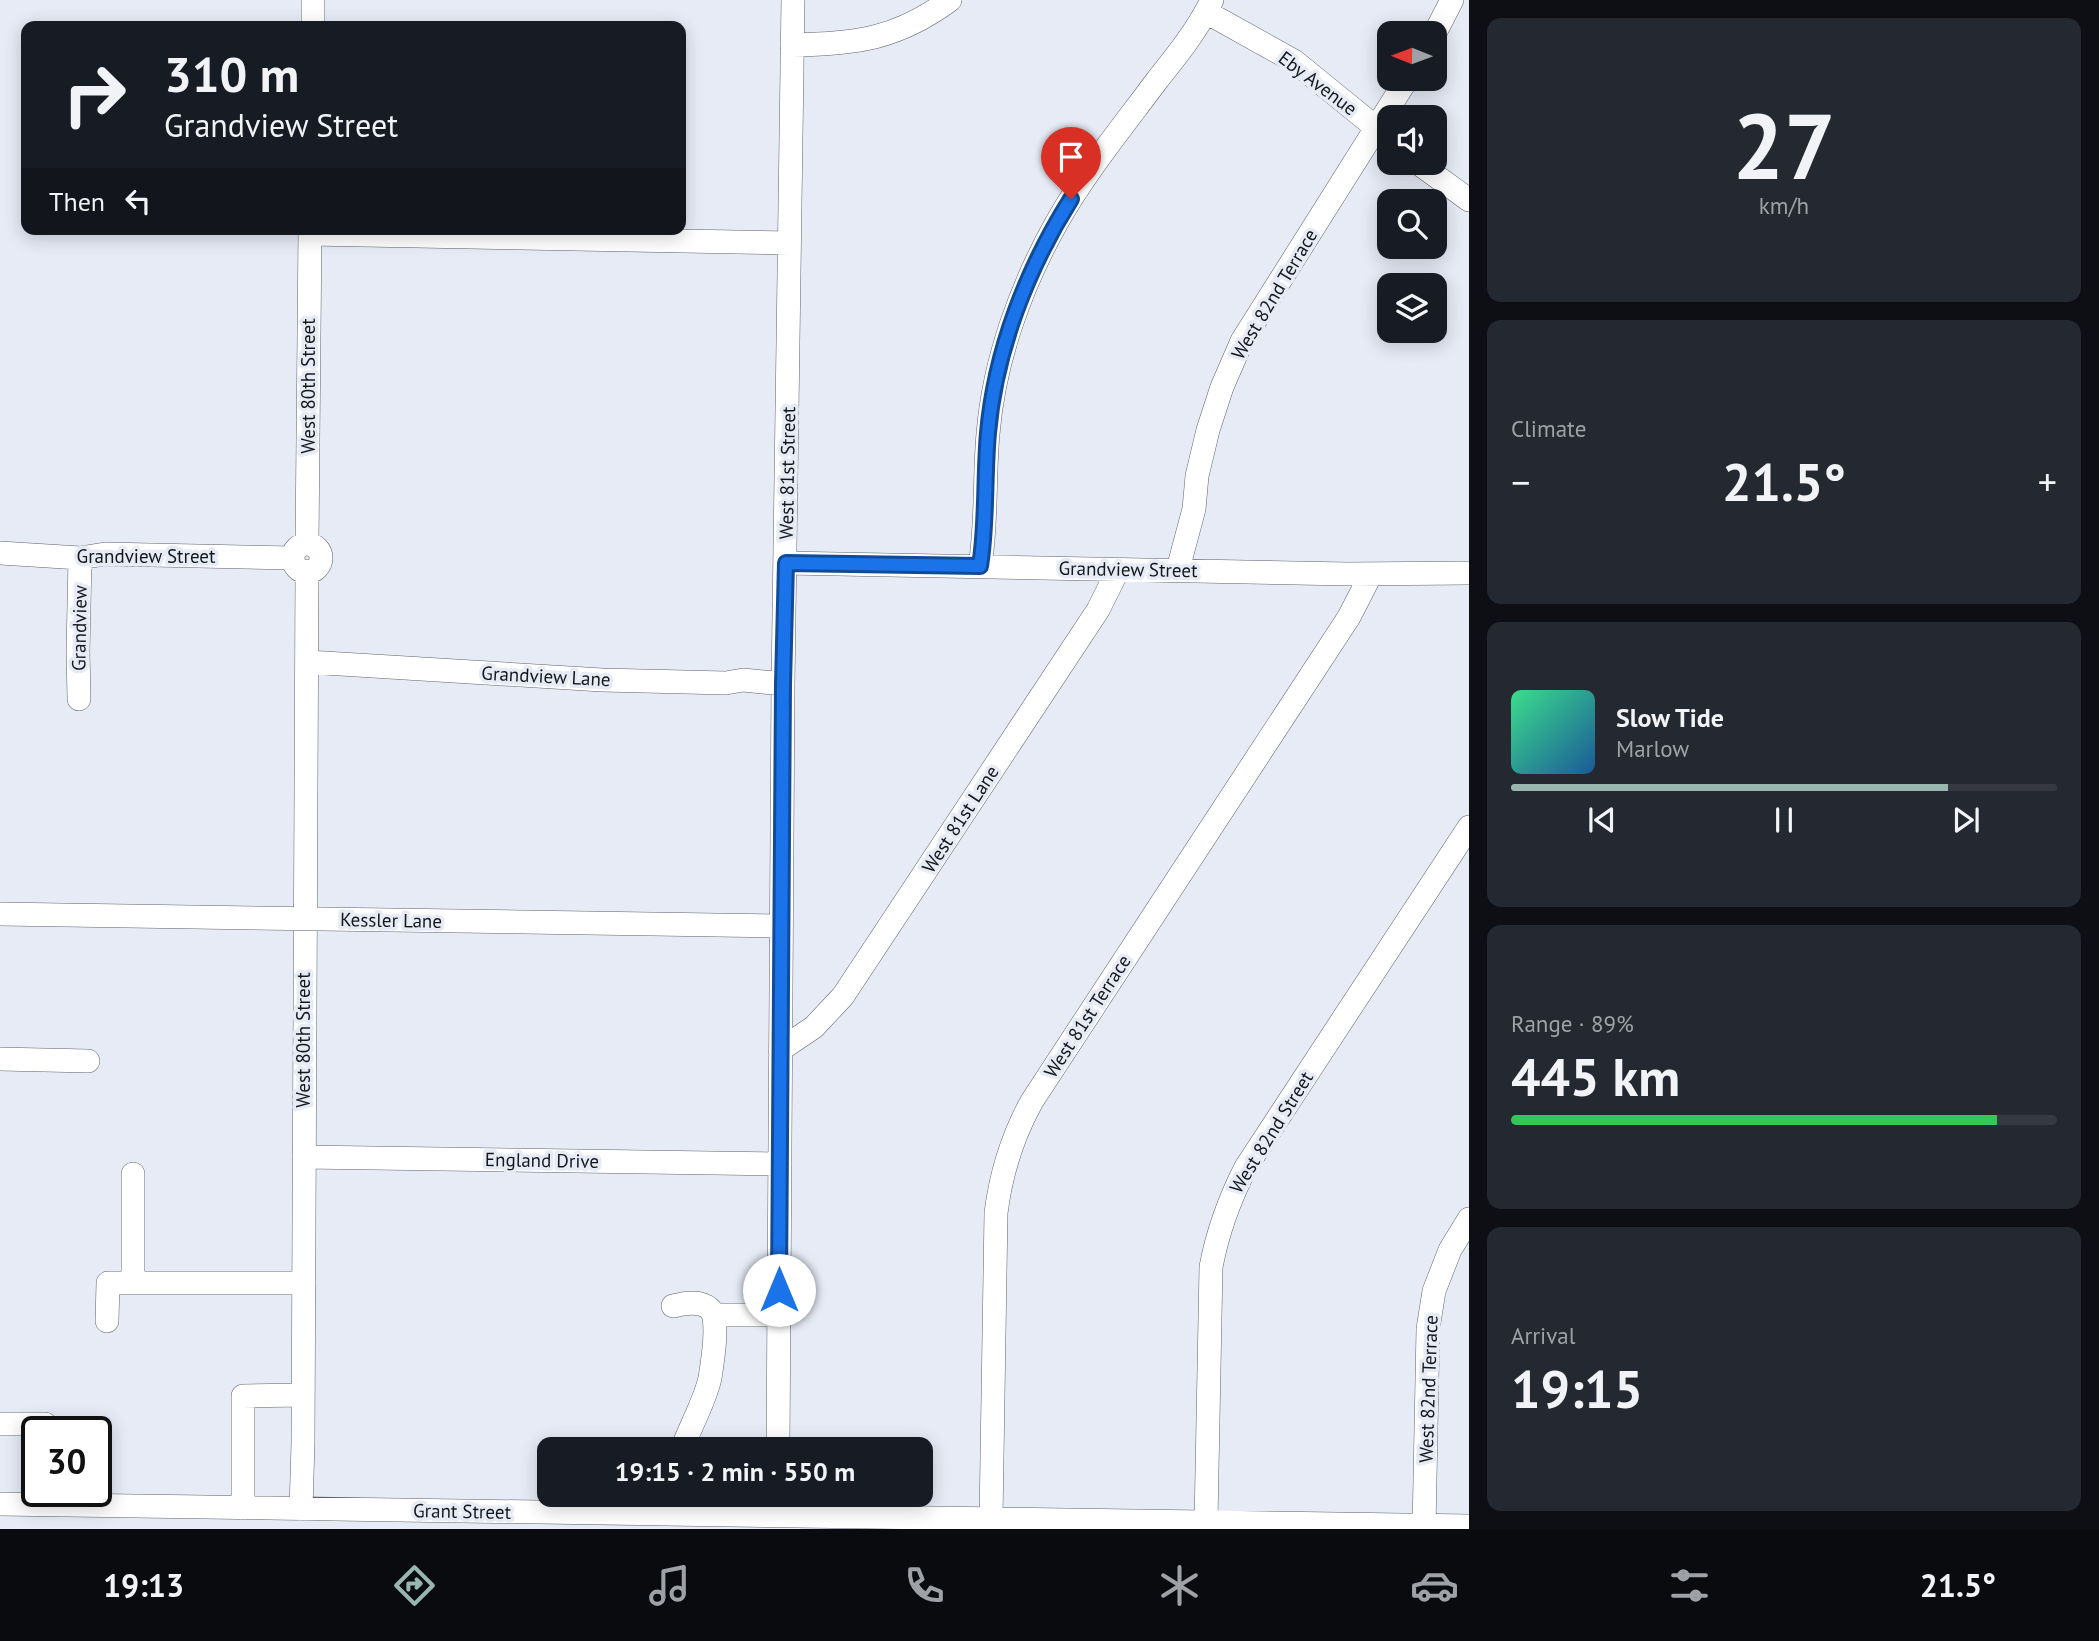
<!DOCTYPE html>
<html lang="en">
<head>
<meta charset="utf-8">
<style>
  :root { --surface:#171b24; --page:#242831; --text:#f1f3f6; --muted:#9ea1a6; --line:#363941; --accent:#98b5ae }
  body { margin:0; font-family:"PT Sans",sans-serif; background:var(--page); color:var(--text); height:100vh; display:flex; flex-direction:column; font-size:26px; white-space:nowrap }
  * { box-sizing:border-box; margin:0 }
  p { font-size:23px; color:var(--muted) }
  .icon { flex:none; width:38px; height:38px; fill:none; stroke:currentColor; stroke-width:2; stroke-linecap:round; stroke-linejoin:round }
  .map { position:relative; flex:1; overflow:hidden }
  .sheet { display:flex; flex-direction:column; gap:18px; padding:18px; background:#0d0f14; width:630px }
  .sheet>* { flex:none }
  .top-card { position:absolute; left:21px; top:21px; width:665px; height:214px; border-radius:14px; box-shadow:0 4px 18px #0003; background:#171b24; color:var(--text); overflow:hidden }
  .needle { width:46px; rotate:271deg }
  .tools { position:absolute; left:1377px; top:21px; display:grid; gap:14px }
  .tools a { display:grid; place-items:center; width:70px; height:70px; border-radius:14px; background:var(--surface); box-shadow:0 4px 18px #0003; font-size:35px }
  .speed { position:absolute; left:21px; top:1416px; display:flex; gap:14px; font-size:35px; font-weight:700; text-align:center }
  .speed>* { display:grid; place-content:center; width:91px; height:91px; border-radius:50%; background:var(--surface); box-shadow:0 4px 18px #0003; line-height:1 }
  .speed .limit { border:4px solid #111; border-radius:10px; background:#fff; color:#111 }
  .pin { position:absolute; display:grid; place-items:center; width:60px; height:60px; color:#fff; margin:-72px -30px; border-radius:50% 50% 50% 0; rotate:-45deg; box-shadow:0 0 7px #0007 }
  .pin .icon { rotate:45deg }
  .me { position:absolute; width:77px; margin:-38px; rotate:0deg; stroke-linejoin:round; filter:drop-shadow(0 0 5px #0008) }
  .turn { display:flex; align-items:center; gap:24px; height:147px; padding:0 28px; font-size:32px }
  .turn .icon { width:91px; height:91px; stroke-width:2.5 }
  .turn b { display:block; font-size:49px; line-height:60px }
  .then { display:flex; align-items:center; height:66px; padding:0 28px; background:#0003; gap:14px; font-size:26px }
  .big { font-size:52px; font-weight:700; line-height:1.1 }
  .sheet .card { flex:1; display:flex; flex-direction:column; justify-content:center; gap:10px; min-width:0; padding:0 24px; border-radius:14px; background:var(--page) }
  .sheet .dial { align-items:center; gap:0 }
  .dial b { font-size:91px; line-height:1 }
  .song { display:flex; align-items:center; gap:21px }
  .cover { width:84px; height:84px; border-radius:10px; background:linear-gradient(135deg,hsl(150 70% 55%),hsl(210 70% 35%)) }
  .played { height:7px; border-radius:4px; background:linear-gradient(90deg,var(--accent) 80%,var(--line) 80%) }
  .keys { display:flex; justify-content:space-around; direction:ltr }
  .heat { display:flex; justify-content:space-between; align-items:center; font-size:38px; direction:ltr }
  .charge { height:10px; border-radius:5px; background:linear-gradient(90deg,#34c759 89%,var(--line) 0) }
  .trip { position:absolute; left:537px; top:1437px; width:396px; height:70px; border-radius:14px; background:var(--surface); box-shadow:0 4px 18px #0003; font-weight:700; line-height:70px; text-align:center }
  .menu { display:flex; height:112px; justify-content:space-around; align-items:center; background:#090b0e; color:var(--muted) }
  .menu .icon { width:49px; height:49px }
  .menu .current { color:var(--accent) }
  .menu b { font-size:32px; color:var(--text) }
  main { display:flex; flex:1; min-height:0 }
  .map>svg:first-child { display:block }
</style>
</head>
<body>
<main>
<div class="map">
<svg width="1469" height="1529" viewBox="0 0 1469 1529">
  <rect width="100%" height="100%" fill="#e6ebf6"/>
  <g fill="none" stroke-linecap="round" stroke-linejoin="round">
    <defs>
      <path id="minor" d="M1206 12 1294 61 1390 139
        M313 26V0
        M1435 33 1452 0
        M792 45C856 44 897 39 950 0
        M1418 163 1469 200
        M310 234 789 243
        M307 544 310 229
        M293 558a14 14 0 1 1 28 0a14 14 0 1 1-28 0Z
        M0 553 80 558 105 554 293 558
        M786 563 1348 574 1469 573
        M980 566C987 523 984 477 988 434 994 360 1021 286 1057 222 1086 171 1123 126 1158 79 1178 54 1198 29 1212 0
        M1178 569 1194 509 1197 476 1208 430 1222 387 1242 341 1407 79
        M308 662 602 680 726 683 743 680 783 684
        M79 699 78 652 80 558
        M0 914 781 926
        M780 1050 814 1027 843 996 1098 610 1118 570
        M0 1059 88 1061
        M304 1157 780 1164
        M133 1283V1174
        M673 1306C685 1303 700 1300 710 1309 720 1318 712 1365 710 1378 705 1401 690 1427 682 1449
        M715 1315H779
        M107 1321 108 1283H304
        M0 1424H45V1432
        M778 1449 783 684 793 0
        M0 1504 1469 1526
        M243 1508V1396L303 1395
        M301 1509 303 1443 307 571
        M991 1519 996 1213C1001 1173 1012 1137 1032 1101L1349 617 1371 574
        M1206 1522 1211 1267C1218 1230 1229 1200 1246 1167L1469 827
        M1424 1529 1428 1329 1434 1291 1450 1250 1469 1219"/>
    </defs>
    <use href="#minor" stroke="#5e626b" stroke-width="24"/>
    <use href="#minor" stroke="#fff" stroke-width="23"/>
  </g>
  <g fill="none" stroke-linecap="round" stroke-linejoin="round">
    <defs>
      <path id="route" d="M779 1290 783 684 786 563 980 566C987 523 984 477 988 433 995 351 1027 269 1071 199"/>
    </defs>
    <use href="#route" stroke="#114b97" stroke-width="18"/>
    <use href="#route" stroke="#1a73e8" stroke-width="12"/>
  </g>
  <g text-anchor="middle" stroke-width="7" stroke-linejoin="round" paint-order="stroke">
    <g font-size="19" fill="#15171b" stroke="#e6ebf6">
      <text transform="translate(1318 83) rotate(37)" y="7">Eby Avenue</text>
      <text transform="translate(1274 294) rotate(-59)" y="7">West 82nd Terrace</text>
      <text transform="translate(308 386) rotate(-90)" y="7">West 80th Street</text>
      <text transform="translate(787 473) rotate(-89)" y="7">West 81st Street</text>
      <text x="146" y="563">Grandview Street</text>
      <text transform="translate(1128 569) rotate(1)" y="7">Grandview Street</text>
      <text transform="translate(79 628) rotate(-89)" y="7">Grandview</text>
      <text transform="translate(546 676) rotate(3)" y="7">Grandview Lane</text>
      <text transform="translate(960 819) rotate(-57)" y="7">West 81st Lane</text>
      <text transform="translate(391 920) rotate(1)" y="7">Kessler Lane</text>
      <text transform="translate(1087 1016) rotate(-57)" y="7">West 81st Terrace</text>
      <text transform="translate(303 1040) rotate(-90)" y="7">West 80th Street</text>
      <text transform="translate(1271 1132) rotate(-58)" y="7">West 82nd Street</text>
      <text transform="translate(542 1160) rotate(1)" y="7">England Drive</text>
      <text transform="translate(1428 1389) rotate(-88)" y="7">West 82nd Terrace</text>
      <text transform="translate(462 1511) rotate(1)" y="7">Grant Street</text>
    </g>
  </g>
</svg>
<div class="tools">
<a><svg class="needle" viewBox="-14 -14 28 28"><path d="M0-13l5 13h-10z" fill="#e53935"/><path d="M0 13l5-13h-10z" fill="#9ea1a6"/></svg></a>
<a><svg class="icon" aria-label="sound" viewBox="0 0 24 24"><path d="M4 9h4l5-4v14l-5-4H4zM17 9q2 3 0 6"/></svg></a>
<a><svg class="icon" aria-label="search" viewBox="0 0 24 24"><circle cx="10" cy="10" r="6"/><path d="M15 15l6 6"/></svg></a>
<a><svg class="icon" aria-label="layers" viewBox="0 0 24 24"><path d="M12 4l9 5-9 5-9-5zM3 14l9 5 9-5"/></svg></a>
</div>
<div class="speed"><div class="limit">30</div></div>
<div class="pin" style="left:1071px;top:199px;background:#d93025"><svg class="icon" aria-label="arrive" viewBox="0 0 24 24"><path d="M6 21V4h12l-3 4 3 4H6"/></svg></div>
<svg class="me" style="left:779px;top:1290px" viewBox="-20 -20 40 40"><circle r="19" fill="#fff"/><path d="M0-13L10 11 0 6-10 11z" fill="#1a73e8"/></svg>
<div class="trip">19:15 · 2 min · 550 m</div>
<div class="top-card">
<div class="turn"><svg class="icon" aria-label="right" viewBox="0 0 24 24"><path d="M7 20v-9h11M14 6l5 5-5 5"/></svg><div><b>310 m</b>Grandview Street</div></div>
<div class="then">Then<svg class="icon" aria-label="left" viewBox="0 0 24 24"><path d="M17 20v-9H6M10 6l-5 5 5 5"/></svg></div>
</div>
</div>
<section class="sheet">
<div class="card dial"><b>27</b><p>km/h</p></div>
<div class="card"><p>Climate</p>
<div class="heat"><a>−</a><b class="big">21.5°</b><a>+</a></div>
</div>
<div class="card">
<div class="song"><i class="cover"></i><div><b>Slow Tide</b><p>Marlow</p></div></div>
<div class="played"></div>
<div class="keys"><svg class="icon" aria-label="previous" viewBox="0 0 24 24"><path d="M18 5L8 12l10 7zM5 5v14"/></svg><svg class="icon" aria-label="pause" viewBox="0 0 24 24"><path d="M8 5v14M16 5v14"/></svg><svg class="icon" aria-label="next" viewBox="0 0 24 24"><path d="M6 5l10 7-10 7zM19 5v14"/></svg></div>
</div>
<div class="card"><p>Range · 89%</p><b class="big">445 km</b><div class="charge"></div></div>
<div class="card"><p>Arrival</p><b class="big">19:15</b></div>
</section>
</main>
<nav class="menu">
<b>19:13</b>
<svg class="icon current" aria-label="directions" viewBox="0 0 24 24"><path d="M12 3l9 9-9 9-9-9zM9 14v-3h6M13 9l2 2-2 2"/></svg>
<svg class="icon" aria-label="music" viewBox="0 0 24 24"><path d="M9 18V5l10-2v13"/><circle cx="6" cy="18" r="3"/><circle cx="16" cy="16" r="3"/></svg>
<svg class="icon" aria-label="phone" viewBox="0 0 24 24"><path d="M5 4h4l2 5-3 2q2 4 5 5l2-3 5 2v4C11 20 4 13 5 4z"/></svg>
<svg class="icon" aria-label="climate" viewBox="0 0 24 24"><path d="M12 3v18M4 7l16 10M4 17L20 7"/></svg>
<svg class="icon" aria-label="car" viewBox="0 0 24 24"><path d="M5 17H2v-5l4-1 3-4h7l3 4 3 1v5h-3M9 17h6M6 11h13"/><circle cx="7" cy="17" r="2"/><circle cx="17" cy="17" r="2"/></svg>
<svg class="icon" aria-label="filters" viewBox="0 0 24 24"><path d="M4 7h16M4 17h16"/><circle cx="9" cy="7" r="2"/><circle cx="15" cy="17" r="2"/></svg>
<b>21.5°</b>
</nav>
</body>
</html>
